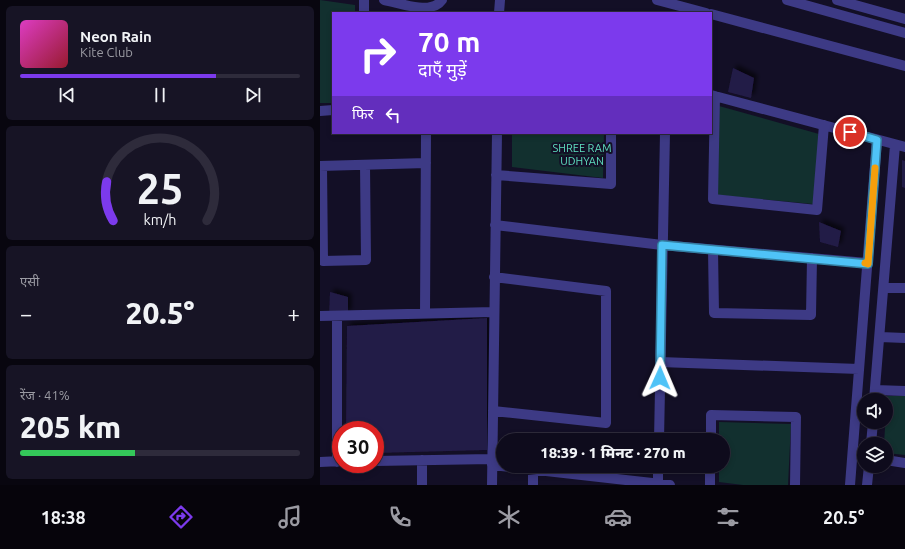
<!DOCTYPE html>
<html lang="hi">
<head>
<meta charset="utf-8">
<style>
  :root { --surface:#0e0b1c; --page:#171425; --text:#f1f3f6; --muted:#9b9ba3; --line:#2e2b3b; --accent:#7c3aed }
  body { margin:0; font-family:Ubuntu,"Noto Sans Devanagari",sans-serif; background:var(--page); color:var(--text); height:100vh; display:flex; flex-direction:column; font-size:15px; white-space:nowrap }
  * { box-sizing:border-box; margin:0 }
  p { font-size:13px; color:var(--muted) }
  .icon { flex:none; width:22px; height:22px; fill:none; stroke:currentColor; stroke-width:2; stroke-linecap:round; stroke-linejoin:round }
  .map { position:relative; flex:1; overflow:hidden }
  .panel { display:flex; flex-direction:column; gap:6px; padding:6px; background:#08060f; width:320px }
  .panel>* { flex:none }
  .guide { position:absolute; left:12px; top:12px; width:380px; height:122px; border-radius:0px; box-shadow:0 2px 6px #0003,0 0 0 1px var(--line); background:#7c3aed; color:#fff; overflow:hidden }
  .fabs { position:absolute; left:537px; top:393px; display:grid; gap:8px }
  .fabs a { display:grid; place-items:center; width:36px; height:36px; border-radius:50%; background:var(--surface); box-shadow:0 2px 6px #0003,0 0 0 1px var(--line); font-size:20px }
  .speed { position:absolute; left:12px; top:421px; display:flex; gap:8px; font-size:20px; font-weight:700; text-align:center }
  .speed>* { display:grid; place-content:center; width:52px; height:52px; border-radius:50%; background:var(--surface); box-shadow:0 2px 6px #0003,0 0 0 1px var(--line); line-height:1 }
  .speed .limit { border:6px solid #d22; background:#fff; color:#111 }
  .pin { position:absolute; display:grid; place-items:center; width:34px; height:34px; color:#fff; margin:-17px; border:2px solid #fff; border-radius:50%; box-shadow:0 1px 4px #0007 }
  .me { position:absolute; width:44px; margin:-22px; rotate:1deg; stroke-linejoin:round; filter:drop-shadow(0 0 3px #0008) }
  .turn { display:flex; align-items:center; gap:14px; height:84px; padding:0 20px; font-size:18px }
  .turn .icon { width:52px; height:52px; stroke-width:2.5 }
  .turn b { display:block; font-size:28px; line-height:34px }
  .then { display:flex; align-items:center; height:38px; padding:0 20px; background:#0003; gap:8px; font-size:15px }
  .big { font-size:30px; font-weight:800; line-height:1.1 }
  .panel .tile { flex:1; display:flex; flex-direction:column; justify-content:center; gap:6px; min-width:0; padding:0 14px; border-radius:6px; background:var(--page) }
  .panel .dial { align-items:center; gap:0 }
  .dial svg { height:104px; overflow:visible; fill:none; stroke:var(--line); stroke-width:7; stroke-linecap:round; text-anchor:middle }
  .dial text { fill:var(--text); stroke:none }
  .song { display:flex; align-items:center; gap:12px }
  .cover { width:48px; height:48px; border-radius:6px; background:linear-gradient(135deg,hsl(310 70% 55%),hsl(350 70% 35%)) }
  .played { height:4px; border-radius:2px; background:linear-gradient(90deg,var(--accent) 70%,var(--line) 70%) }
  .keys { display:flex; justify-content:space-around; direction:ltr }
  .heat { display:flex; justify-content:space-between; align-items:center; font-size:22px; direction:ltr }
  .charge { height:6px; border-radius:3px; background:linear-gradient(90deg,#34c759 41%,var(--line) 0) }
  .trip { position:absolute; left:176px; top:433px; width:234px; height:40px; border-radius:20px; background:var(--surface); box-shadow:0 2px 6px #0003,0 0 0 1px var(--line); font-weight:800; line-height:40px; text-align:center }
  .menu { display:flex; height:64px; justify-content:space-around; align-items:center; background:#06040b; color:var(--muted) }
  .menu .icon { width:28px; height:28px }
  .menu .active { color:var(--accent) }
  .menu b { font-size:18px; color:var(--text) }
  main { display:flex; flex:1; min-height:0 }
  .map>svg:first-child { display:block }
</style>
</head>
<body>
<main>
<section class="panel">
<div class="tile">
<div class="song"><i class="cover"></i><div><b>Neon Rain</b><p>Kite Club</p></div></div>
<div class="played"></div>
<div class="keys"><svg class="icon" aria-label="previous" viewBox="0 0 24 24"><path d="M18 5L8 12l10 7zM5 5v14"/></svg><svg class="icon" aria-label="pause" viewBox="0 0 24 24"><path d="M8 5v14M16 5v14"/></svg><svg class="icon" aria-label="next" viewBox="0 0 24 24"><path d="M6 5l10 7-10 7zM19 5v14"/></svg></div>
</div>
<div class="tile dial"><svg viewBox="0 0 100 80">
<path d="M14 69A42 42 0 1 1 86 69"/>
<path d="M14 69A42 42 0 0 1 9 39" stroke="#7c3aed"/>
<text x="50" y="56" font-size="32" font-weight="700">25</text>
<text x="50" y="72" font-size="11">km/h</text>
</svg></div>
<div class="tile"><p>एसी</p>
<div class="heat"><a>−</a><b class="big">20.5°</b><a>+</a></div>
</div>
<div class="tile"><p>रेंज · 41%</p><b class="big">205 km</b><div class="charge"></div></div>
</section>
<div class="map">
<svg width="585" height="485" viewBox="0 0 585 485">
  <defs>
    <filter id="shadow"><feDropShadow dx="3.5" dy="-3.5" stdDeviation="2" flood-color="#0009"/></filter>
  </defs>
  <rect width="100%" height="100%" fill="#130f26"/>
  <path fill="#12302f" d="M0 0 35 5V13H13V103H0Z
    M399 106 499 134 493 204 397 195Z
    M192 133H284L283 178 192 167Z
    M567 396H585V455L566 453V444H564Z
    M399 422 471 424 468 485H423L399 482V466H403V440H399Z"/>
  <path fill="#241b47" filter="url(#shadow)" d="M413 68 434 78 431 98 408 92Z
    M582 160 585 161V188L582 187Z
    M499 222 521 231 518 247 500 242Z
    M10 292 28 297V313L9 316Z
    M167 318V450L55 453V430H26L27 326Z"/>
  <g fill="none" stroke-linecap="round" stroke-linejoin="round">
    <path stroke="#3d3a85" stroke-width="10" d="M44 0V13
      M64 0C81 3 111 16 122 0
      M337 0 386 13
      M467 0 585 33
      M517 0 585 19
      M179 13 180 0
      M391 14 585 66
      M391 95 585 147
      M395 96 393 199 497 210 504 125
      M0 111 13 110
      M0 166 106 163
      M2 166 3 261 46 260 45 165
      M176 175 291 184V133
      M175 225 342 245 547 263
      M393 250 394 313 491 315 492 258
      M564 288H585
      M105 314 106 133
      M0 316 174 312
      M560 337 585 338
      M340 362 539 369
      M555 390 585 391
      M554 400 575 145
      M173 411 286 423V291L174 277
      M339 440 345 133
      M391 440V415L476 417 475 485
      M551 444 553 422
      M566 460 585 463
      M55 461 172 459
      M0 462 21 461
      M17 462V316
      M172 465 350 485
      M102 485V460
      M172 485 177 133
      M213 485V469
      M338 485V466
      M390 485V466
      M530 485 557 140
      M547 485 549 466"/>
  </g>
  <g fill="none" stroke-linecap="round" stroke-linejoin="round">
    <defs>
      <path id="route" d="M340 378 342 245 548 264 557 140 530 132"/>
    </defs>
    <use href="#route" stroke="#337fa1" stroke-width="10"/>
    <use href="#route" stroke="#4fc3f7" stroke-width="7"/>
    <path stroke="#f59e0b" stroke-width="7" d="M545 263 548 264 555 168"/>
  </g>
  <g text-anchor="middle" stroke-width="4" stroke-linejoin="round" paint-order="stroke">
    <g font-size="11" fill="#5fe0c0" stroke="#130f26">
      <text x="262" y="152">SHREE RAM<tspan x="262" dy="13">UDHYAN</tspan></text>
    </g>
  </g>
</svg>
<div class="fabs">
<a><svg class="icon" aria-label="sound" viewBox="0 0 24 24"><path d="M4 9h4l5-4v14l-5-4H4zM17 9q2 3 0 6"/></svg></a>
<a><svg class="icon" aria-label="layers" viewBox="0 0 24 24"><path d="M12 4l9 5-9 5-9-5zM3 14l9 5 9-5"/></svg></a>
</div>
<div class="speed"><div class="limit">30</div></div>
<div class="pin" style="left:530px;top:132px;background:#d93025"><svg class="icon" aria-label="arrive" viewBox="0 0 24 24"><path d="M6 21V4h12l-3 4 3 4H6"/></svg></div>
<svg class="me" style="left:340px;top:378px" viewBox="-20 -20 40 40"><path d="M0-17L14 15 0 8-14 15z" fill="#4fc3f7" stroke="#fff" stroke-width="4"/></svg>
<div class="trip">18:39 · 1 मिनट · 270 m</div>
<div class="guide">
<div class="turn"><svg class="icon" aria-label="right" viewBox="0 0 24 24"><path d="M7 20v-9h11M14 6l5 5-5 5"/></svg><div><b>70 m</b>दाएँ मुड़ें</div></div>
<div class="then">फिर<svg class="icon" aria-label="left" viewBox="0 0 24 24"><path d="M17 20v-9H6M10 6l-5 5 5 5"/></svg></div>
</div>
</div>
</main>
<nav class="menu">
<b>18:38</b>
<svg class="icon active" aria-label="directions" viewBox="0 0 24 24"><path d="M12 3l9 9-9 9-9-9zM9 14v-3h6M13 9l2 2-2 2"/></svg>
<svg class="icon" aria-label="music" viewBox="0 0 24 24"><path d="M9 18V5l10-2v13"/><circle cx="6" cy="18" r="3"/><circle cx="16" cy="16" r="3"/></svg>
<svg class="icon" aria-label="phone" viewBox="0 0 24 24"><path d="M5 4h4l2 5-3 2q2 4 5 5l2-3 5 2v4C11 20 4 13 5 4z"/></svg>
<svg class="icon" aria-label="climate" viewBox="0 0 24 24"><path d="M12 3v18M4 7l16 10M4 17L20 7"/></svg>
<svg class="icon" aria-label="car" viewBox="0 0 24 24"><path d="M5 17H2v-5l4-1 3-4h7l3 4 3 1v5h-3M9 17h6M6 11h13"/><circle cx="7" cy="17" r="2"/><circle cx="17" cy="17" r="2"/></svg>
<svg class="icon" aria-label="filters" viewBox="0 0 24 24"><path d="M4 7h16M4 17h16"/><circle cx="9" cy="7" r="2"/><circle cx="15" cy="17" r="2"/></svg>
<b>20.5°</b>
</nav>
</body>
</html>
